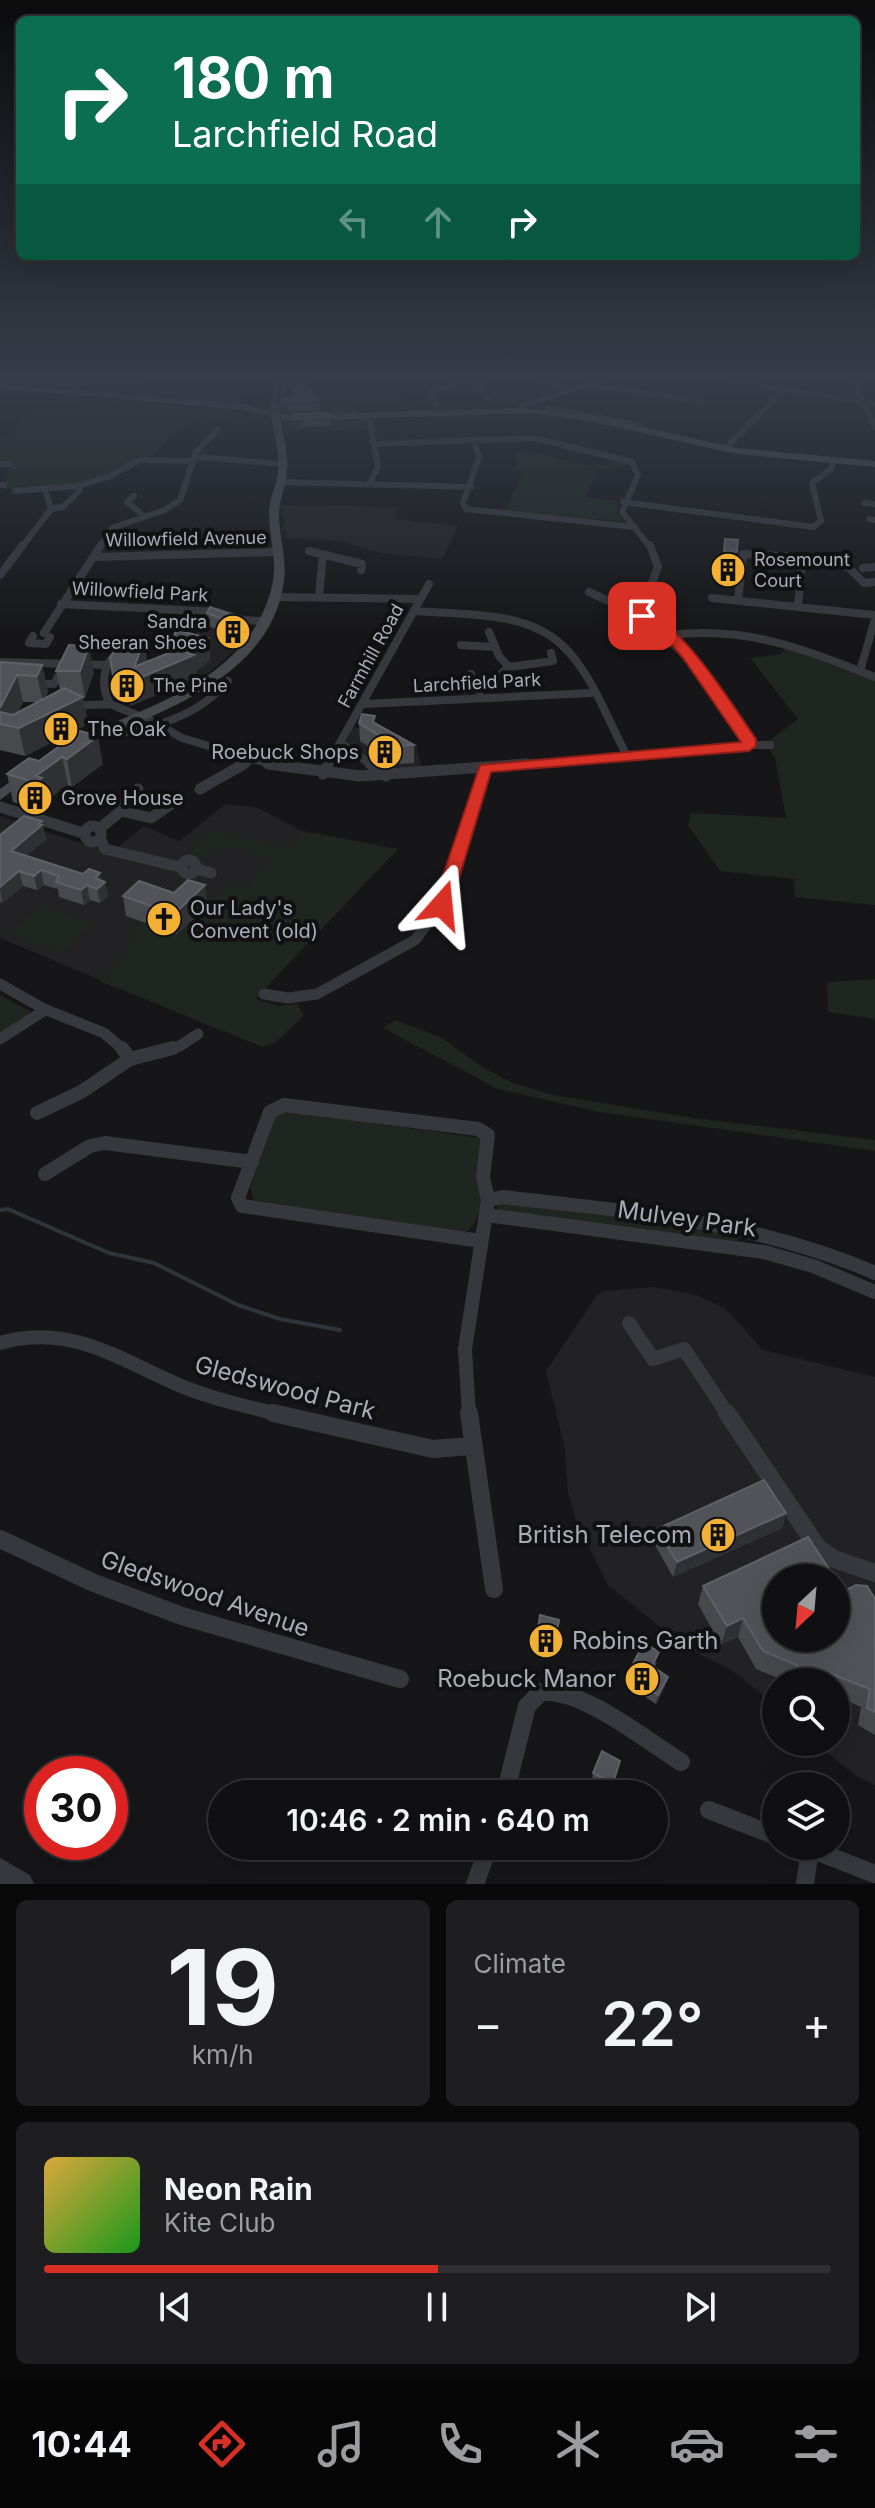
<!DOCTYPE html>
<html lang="en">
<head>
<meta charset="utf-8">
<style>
  :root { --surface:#101012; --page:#1e1e20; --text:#f1f3f6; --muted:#9c9d9f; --line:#303032; --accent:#d93025 }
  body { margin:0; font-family:Inter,sans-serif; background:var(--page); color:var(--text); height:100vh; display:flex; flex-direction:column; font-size:30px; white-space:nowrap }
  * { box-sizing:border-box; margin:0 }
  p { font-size:26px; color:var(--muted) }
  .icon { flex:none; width:44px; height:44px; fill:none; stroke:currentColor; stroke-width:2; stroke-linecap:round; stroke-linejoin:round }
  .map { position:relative; height:1884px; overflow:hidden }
  .sheet { display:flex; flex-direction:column; gap:16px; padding:16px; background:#09090a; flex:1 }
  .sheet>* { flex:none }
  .guide { position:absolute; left:16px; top:16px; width:844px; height:244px; border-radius:12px; box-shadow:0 8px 32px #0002,0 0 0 2px var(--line); background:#0b6e4f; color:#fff; overflow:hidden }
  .needle { width:52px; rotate:206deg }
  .fabs { position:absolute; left:762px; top:1564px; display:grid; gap:16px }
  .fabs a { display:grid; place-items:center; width:88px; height:88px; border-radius:50%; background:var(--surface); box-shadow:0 8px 32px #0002,0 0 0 2px var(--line); font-size:40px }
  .speed { position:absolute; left:24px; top:1756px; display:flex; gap:16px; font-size:40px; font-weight:700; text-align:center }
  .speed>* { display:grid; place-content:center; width:104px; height:104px; border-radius:50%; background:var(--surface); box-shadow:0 8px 32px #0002,0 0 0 2px var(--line); line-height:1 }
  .speed .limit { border:12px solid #d22; background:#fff; color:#111 }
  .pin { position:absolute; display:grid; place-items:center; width:68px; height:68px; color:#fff; margin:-34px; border-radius:16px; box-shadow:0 4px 12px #0006 }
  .me { position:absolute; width:88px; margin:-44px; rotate:18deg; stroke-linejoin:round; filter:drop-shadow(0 0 6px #0008) }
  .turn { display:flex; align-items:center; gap:28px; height:168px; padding:0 24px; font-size:36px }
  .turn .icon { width:104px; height:104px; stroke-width:2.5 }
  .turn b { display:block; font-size:56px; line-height:68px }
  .lanes { display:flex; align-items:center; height:76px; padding:0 24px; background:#0003; justify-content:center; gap:40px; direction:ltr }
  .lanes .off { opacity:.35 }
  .big { font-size:60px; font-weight:600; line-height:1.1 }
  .sheet .tile { flex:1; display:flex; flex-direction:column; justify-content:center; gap:12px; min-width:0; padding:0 28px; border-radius:12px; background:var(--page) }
  .sheet .dial { align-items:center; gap:0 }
  .dial b { font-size:104px; line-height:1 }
  .song { display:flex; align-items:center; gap:24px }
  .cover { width:96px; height:96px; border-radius:12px; background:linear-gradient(135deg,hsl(40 70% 55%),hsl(120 70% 35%)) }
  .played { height:8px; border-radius:4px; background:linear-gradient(90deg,var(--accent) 50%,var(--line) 50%) }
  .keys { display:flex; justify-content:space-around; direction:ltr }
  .heat { display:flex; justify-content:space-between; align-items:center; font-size:44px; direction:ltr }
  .sheet .tiles { flex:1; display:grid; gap:16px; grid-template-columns:1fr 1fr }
  .tile:last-child { grid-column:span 2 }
  .trip { position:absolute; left:208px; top:1780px; width:460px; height:80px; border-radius:40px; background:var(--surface); box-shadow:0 8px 32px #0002,0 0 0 2px var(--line); font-weight:600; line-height:80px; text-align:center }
  .tabs { display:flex; height:128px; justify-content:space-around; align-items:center; background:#060607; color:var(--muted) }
  .tabs .icon { width:56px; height:56px }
  .tabs .on { color:var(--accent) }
  .tabs b { font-size:36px; color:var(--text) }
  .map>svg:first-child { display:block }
</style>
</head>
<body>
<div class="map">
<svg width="875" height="1884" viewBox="0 0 875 1884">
  <rect width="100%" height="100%" fill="#161618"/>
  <path fill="#222225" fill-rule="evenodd" d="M0 375H269L265 394H245L236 403 62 384 0 383Z
    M339 390 362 417 366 430 285 431 282 410 287 394Z
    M280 505 396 507V519L458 526 442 559 380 553 340 541 282 538 286 537V531L282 530 284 522Z
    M214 617 249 629 240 646 197 683 172 675 202 623Z
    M353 727 397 734 416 746 423 771 385 770 346 743Z
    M226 804 256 807 302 831 398 849 222 1031 0 938V816L110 853 144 826 179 841Z
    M654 1287 696 1295 726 1309 763 1350 875 1377V1785L853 1774 815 1742H836V1682H776V1706L733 1671 684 1646 608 1585 576 1521 568 1492 565 1449 546 1371 597 1295 605 1291ZM776 1578H836V1638H776Z"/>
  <path fill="#1e261f" d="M115 375H269L265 394H245L236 403 167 397 175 390C154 387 138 377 115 375Z
    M509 375H522L564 389 511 407 443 410 441 405 487 399 481 383Z
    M394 381 413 411 390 406 353 407 339 390Z
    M143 400 174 406 247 410 242 414 251 419C231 420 210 414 190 423 174 430 162 449 148 458 115 482 44 491 5 489L11 460 0 461V435H14L21 411 75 410 87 404 128 412 121 408Z
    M515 452C554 451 582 474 620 461L629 465 597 469 585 497 617 501V512L623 521 505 512 523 472 516 470Z
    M785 648 875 681V905L795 897 794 879 720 871 688 825 691 813 786 818 775 758 766 743 798 719 750 658 782 654Z
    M209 830 287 847 302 831 398 849 255 999 278 1006 297 1004 304 1016 276 1042 263 1047 100 981 137 938 132 933 142 922 177 934 228 881 250 885 258 870 253 868 256 865 266 868 272 860 232 847 200 858 188 857Z
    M41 904 96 922 63 953 7 934Z
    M875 979V1019L828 1012 827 985 830 982Z
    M0 995 33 1013 0 1035Z
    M395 1020 442 1038 484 1068 513 1083 553 1095 693 1118 875 1140V1151L600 1112 498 1089 383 1028Z
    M285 1111 481 1138C481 1164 490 1216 466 1232L254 1202 250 1187 276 1115Z
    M502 1202 729 1233 739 1238 736 1242 500 1211 496 1207Z"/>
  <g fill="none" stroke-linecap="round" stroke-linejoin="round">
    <path stroke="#2c353c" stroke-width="4" d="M0 1210 8 1209 109 1253 154 1263 238 1305 280 1319 340 1330"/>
    <path stroke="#37383d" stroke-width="6" d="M526 375 572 390
      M851 375 875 427
      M698 376 724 379
      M476 383 489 399
      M591 384 703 402
      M274 385 336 375
      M436 404 430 390 505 375
      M281 408 288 375
      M548 408 639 425V429
      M360 416 370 421 378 467 369 484
      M474 440 479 457 463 503 466 509 635 527
      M375 444 534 438 632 462 638 475 622 512 650 547
      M725 449 785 388
      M195 457 283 464
      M0 464H10
      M280 482 471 487
      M0 485H4
      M15 491 77 486 108 477 139 460 192 461
      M134 496 127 502 144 516
      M623 502 813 527 821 521 812 483 831 469 834 459
      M865 503 875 504
      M51 509 63 507 80 490 77 486
      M869 519 875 520
      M22 547 51 509 45 490
      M100 547 112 528 165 510 180 500 196 452 218 429"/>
    <path stroke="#37383d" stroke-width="8" d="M309 551 362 564 361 570
      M95 557 278 552
      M841 566 848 567 864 583 875 582
      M863 568 875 567
      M0 575 23 545
      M319 596 323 554
      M275 597 420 599
      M712 598 875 615
      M738 600 743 554 798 557 802 559 798 607
      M61 604 218 612 243 620 263 621
      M627 607 646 598 658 567 650 545
      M415 611C462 615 524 610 562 645 592 673 608 721 627 756
      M44 633 101 545
      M670 635C749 626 803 649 875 677
      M33 636 29 643 46 644 50 637
      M461 645 494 647
      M120 653C101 661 101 688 110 704L154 722 182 738 277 766
      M0 662 106 665
      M509 667 553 661 551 653
      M860 671 875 619
      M471 674 473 686
      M33 684H54L64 665
      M464 690 473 686 483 688
      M479 692 509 667 499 656 489 632
      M364 704 591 693
      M71 706 110 704
      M113 735C158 726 197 717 228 681
      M341 743 373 766
      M749 745H770
      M240 766 248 762
      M327 766 429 584
      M502 766 749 746 748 739C699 667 672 627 589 592"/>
    <path stroke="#37383d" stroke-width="11" d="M268 764 360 776 526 764
      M370 764 386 776
      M323 774 328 764
      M200 789 244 764
      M0 807 83 833
      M121 811 151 818 177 800
      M85 834a8 8 0 1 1 16 0a8 8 0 1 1-16 0Z
      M99 829 121 811V804L138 789
      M100 838 105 849 180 867
      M182 867a7 7 0 1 1 14 0a7 7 0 1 1-14 0Z
      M197 869 211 873
      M0 984 44 1009 104 1033 124 1050
      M264 994 288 998 317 994 415 940 442 905 485 768
      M0 1039 45 1010
      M166 1050 180 1046 198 1034"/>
    <path stroke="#37383d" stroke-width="14" d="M122 1048 130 1059
      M37 1113 81 1092 130 1059 173 1048
      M45 1174 90 1146 105 1143 252 1162
      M488 1200 503 1197C630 1212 756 1221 875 1273
      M486 1215 764 1252 813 1266 875 1292
      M629 1323 653 1359 684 1349 728 1415
      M0 1343C71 1323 118 1359 181 1386 213 1399 248 1407 282 1415
      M469 1415 465 1349 488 1200 483 1177 488 1135 478 1129 284 1105 270 1112 238 1198 242 1206 481 1241"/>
    <path stroke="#37383d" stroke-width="18" d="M273 1413 433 1449 471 1446
      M469 1413 494 1589
      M727 1413 818 1548 834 1559 875 1573
      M0 1539 94 1583 182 1616 400 1679
      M505 1794 527 1706 541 1692C584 1689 644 1739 681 1762
      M709 1810 776 1836
      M803 1846 875 1874
      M475 1884 489 1846
      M805 1884 810 1849"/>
    <path fill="#37383d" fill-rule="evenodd" d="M713 375 875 402V406L733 384Z
      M0 1858 30 1875 34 1884H0Z"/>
    <path fill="#45474d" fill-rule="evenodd" d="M273 375H281L277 398 279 413 290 415 519 408V404L612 375H624L525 408 589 415 736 448 875 461V467L736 454 589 421 535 413 290 421 280 418C283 436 289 454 287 472 286 487 279 500 279 514 279 537 287 559 284 581 271 679 158 713 81 746H71V740C149 707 250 679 272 586 278 562 269 537 269 513 269 498 277 485 278 471 280 452 274 434 271 416L244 410 0 388V384L244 404 270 411Z
      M723 375H731L724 381 720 379Z
      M26 770 33 774 31 777 0 800V789Z"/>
  </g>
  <path fill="#47494d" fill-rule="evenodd" d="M290 385 319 400 320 411H286L285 400 291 397Z
    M293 414 330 416V426L303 427 294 430Z
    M725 539 738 540 733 576 720 575Z
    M207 613 240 618 241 631 233 636 209 626Z
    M208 638 210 660 196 671 197 678 132 705 117 699 110 658 144 642 147 662Z
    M69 645 94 672 85 697 83 698 88 724 25 756 0 750V662L42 665 48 692 45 698 60 690 56 671ZM23 702H37L18 712Z
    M359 723H375L414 745V763L397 764 360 741Z
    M80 731 103 764 72 787 68 785 47 800 48 806 42 811 13 802 7 774 39 761Z
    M42 821 46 839 26 856 105 882 108 896 100 903 90 900 84 905 59 897 58 889 44 885 37 890 23 886 2 903 0 902V835Z
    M123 896 208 905 177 934 126 916Z
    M786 1513 782 1528 673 1577 654 1543 657 1529Z
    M703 1586 844 1591 875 1599V1735L858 1725 861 1707 836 1696V1682H788L756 1669 738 1637 721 1645 698 1604Z
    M540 1615 559 1620 554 1649 536 1645Z
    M657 1662 654 1668 665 1686 656 1704 625 1684 627 1675Z
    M620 1761 611 1791 592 1781 593 1773Z"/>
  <path fill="#2f3033" d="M302 417 303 427 294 430 293 420Z
    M240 618 241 631 233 636 232 623Z
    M208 638 210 660 196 671 197 678 132 705 128 683 144 642 147 664 187 653Z
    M89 646 94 672 85 697 80 671Z
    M42 665 48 692 43 702 37 676Z
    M17 675 23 702 11 726 0 719V708Z
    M83 697 88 724 25 756 19 728Z
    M98 736 103 764 72 787 67 759Z
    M62 757 68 785 47 800 48 806 42 811 36 783V776Z
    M42 821 46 839 15 865 11 851Z
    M41 870 44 885 37 890 34 876Z
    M19 871 23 886 2 903 0 887Z
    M100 873 103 884 105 882 108 896 100 903 95 878Z
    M87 885 90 900 84 905 81 890Z
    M205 885 208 905 177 934 174 914Z
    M786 1513 782 1528 673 1577 677 1562Z
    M743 1618 738 1637 721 1645 727 1626Z
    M668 1677 665 1686 656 1704 658 1695Z"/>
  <path fill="#525359" stroke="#5f6168" stroke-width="2" d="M306 383 319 400H285L294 395 290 385Z
    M327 413 330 416 302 417 293 420V414Z
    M725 539 738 540 737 552 724 551Z
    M210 607 240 618 232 623 207 613Z
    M176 630 208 638 187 653 194 655 128 683 113 676 110 658 120 641 144 642 134 667 169 653Z
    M69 645 89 646 80 671H56Z
    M0 662 42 665 37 676 17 675 0 708Z
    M64 688 83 697 19 728 0 724V712L13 715Z
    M362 714 375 716 373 722 414 745 396 746 359 723Z
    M80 731 98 736 67 759 62 757 36 776 42 778 36 783 7 774 29 758 39 761Z
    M24 816 42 821 39 824 42 825 11 851 83 874 89 869 100 873 95 878 105 882 97 889 87 885 81 890 56 882 59 876 41 870 34 876 19 871 0 887V835Z
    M188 880 205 885 174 914 123 896 139 881 174 893Z
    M764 1480 786 1513 677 1562 657 1529Z
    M808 1537 835 1578H776V1638H836V1579L844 1591 856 1585 867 1586 875 1599V1712L867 1708 870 1689 829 1673 828 1682H816L796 1671 797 1665 763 1651 743 1618 727 1626 703 1586Z
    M540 1615 559 1620 555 1640 537 1636Z
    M644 1643 659 1652 652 1666 668 1677 658 1695 627 1675Z
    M602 1751 620 1761 613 1783 593 1773Z"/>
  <linearGradient id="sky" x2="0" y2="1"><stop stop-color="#0c0c0d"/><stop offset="0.59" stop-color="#363c48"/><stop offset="1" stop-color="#363c48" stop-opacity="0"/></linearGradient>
  <rect width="875" height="639" fill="url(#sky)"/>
  <path fill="#d93025" stroke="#8d1f18" stroke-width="2" d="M637 613C674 608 736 711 756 739V746L749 751 491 772 451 905 448 909H436L433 905 480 765 741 742 683 658 665 637 637 619Z"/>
  <defs>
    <symbol id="building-disc" viewBox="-11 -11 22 22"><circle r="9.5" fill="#f2b134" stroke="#111113"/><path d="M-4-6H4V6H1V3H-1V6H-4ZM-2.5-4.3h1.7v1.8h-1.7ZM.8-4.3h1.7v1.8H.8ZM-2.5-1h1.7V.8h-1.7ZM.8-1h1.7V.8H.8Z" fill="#111"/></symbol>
    <symbol id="church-disc" viewBox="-11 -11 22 22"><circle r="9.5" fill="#f2b134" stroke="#111113"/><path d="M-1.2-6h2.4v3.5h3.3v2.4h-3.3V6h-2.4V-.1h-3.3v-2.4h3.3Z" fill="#111"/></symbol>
  </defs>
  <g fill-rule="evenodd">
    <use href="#building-disc" x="708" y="550" width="40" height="40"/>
    <use href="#building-disc" x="213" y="612" width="40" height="40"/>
    <use href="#building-disc" x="107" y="666" width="40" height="40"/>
    <use href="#building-disc" x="41" y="709" width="40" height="40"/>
    <use href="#building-disc" x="365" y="732" width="40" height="40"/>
    <use href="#building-disc" x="15" y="778" width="40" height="40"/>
    <use href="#church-disc" x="144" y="899" width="40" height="40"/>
    <use href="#building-disc" x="698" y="1515" width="40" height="40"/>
    <use href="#building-disc" x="526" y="1621" width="40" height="40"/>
    <use href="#building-disc" x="622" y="1659" width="40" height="40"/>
  </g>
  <g text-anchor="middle" stroke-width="8" stroke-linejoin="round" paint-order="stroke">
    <g font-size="18" fill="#a8adb8" stroke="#111113">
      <text transform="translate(186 539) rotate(-1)" y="6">Willowfield Avenue</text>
      <text transform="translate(140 592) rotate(3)" y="6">Willowfield Park</text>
      <text transform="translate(371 656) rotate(-61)" y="6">Farmhill Road</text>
      <text transform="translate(477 683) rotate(-3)" y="6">Larchfield Park</text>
    </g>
    <g font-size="18" fill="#a8adb8" stroke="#111113" text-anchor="start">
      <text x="754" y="566">Rosemount<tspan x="754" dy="21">Court</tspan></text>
      <text x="207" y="628" text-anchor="end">Sandra<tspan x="207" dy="21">Sheeran Shoes</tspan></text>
      <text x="153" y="692">The Pine</text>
    </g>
    <g font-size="20" fill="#a8adb8" stroke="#111113" text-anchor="start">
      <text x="87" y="736">The Oak</text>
      <text x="359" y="759" text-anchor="end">Roebuck Shops</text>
      <text x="61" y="805">Grove House</text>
      <text x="190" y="915">Our Lady's<tspan x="190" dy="23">Convent (old)</tspan></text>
    </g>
    <g font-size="24" fill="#a8adb8" stroke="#111113">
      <text transform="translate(687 1219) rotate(8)" y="8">Mulvey Park</text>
      <text transform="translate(285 1388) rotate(15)" y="8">Gledswood Park</text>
      <text transform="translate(205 1594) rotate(19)" y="8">Gledswood Avenue</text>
    </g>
    <g font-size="24" fill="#a8adb8" stroke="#111113" text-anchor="end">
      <text x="692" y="1543">British Telecom</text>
      <text x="572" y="1649" text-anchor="start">Robins Garth</text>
      <text x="616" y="1687">Roebuck Manor</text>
    </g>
  </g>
</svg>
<div class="fabs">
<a><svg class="needle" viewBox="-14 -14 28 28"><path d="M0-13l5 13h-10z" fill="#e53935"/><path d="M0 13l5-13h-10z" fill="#9c9d9f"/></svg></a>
<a><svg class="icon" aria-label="search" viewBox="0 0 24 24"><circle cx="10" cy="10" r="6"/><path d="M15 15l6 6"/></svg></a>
<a><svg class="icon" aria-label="layers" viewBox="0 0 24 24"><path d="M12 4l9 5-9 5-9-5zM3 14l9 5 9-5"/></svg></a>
</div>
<div class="speed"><div class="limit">30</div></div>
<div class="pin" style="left:642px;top:616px;background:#d93025"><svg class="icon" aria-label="arrive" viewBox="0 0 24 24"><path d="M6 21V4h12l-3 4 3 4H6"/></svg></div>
<svg class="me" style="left:442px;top:905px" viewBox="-20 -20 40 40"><path d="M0-17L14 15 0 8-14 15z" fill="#d93025" stroke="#fff" stroke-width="4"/></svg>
<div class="trip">10:46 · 2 min · 640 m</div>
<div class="guide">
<div class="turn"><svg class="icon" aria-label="right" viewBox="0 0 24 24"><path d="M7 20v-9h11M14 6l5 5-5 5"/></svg><div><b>180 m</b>Larchfield Road</div></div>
<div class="lanes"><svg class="icon off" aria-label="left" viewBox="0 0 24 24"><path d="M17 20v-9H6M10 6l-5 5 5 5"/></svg><svg class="icon off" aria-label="ahead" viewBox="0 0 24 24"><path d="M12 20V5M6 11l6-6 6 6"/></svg><svg class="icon" aria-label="right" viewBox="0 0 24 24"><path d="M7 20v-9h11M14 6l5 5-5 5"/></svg></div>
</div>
</div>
<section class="sheet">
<div class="tiles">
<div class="tile dial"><b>19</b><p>km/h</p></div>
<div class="tile"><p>Climate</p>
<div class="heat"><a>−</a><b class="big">22°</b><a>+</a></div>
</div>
<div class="tile">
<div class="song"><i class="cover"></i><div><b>Neon Rain</b><p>Kite Club</p></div></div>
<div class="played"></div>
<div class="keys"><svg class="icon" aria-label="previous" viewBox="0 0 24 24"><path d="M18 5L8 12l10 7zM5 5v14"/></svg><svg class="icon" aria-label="pause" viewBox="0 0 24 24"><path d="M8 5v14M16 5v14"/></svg><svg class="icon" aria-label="next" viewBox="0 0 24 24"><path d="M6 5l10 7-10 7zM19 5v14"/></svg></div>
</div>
</div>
</section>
<nav class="tabs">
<b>10:44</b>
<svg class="icon on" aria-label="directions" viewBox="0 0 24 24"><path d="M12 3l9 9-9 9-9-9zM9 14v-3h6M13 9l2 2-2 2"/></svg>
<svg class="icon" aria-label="music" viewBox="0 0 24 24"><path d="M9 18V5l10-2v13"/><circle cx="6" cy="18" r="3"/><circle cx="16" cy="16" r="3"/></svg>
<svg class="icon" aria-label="phone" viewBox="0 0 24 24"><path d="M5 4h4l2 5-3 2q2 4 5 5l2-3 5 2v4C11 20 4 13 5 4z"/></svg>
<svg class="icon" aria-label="climate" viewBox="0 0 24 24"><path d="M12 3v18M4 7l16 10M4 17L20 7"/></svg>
<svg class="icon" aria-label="car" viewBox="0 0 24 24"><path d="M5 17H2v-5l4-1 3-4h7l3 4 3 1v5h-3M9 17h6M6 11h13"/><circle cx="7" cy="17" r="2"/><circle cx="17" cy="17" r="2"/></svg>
<svg class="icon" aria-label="filters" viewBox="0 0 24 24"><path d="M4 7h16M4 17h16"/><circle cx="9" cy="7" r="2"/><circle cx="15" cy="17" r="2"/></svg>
</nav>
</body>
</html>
